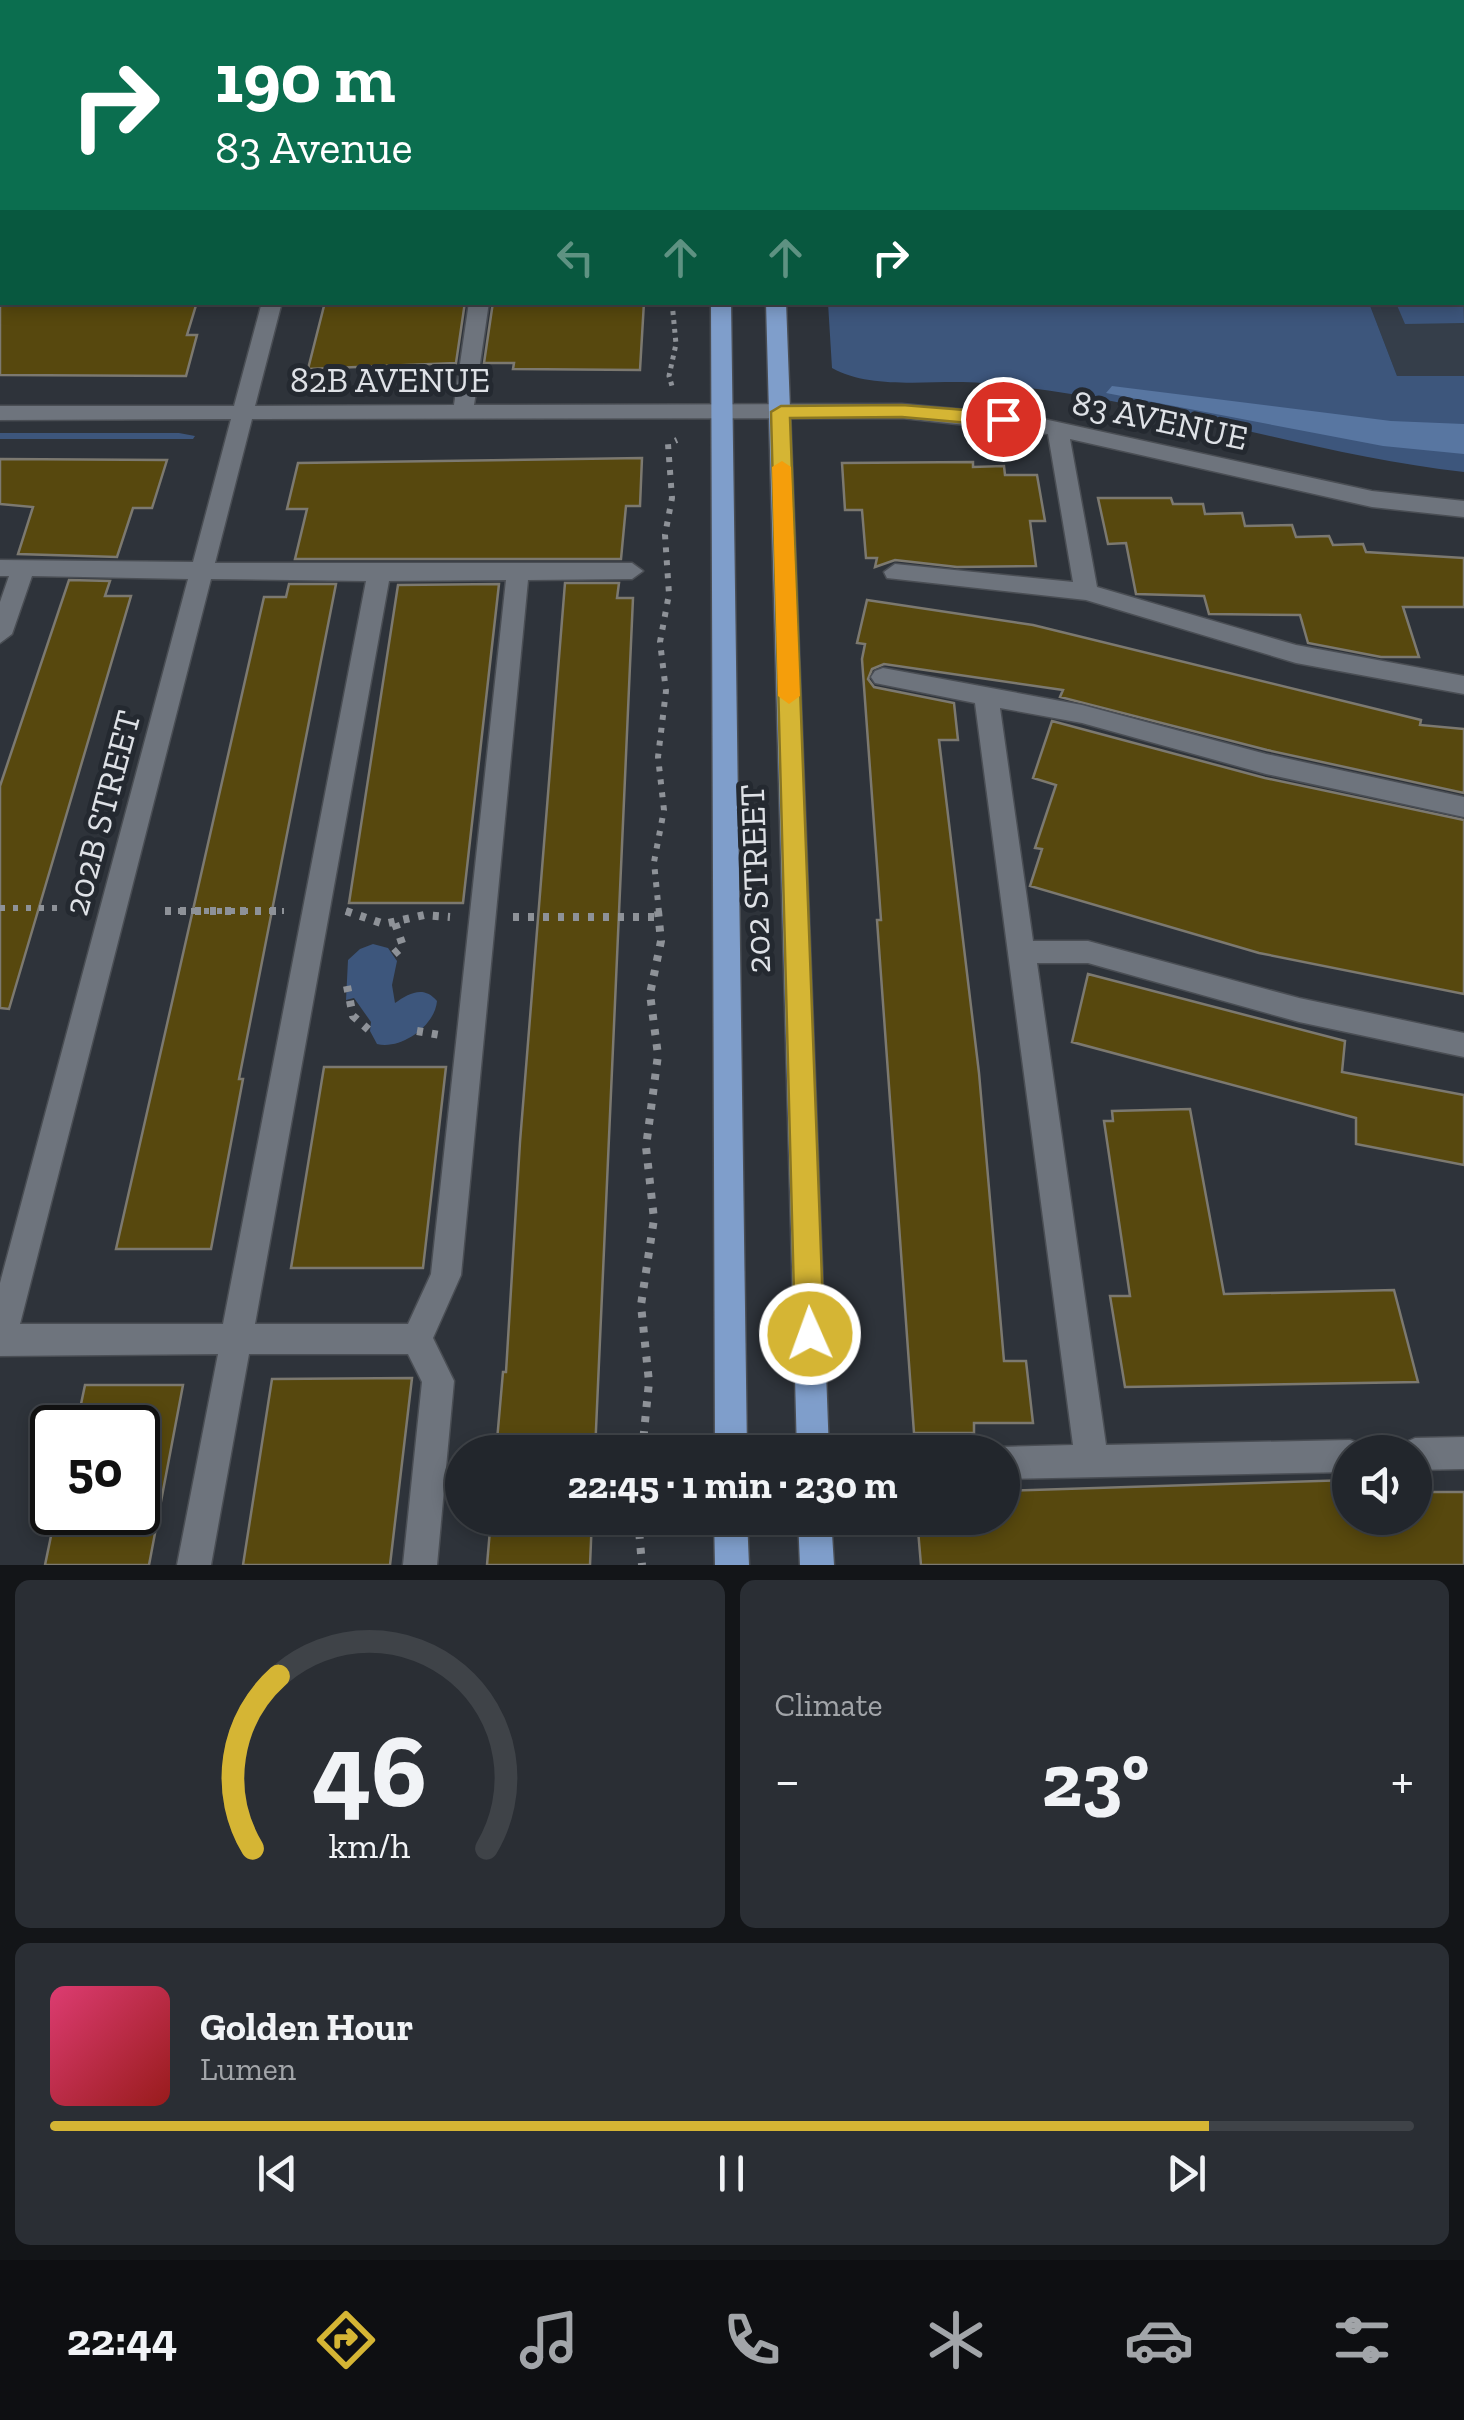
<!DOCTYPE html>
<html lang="en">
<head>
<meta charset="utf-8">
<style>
  :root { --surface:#22262c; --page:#2a2e34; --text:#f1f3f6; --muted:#a2a5a9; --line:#3f4348; --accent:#d5b534 }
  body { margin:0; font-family:"Zilla Slab",serif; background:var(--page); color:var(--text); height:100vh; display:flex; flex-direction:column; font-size:38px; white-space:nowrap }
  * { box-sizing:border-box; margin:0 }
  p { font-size:32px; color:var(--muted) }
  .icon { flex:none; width:55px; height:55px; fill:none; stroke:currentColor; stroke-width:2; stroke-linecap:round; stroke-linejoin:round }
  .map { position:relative; height:1565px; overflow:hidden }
  .panel { display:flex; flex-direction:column; gap:15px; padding:15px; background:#131518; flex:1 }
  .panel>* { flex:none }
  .guide { position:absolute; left:0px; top:0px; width:1465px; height:305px; box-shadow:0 5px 15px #0003,0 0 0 2px var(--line); background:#0b6e4f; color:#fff; overflow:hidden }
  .buttons { position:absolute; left:1332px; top:1435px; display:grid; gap:20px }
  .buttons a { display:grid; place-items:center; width:100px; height:100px; border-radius:50%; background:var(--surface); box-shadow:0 5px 15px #0003,0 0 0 2px var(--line); font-size:50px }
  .speed { position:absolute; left:30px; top:1405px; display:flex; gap:20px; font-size:50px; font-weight:700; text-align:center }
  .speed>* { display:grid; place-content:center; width:130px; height:130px; border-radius:50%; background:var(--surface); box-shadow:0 5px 15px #0003,0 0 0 2px var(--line); line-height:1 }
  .speed .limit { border:5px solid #111; border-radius:15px; background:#fff; color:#111 }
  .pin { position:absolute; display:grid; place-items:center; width:85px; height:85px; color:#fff; margin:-42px; border:5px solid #fff; border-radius:50%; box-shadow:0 2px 10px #0007 }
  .me { position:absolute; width:110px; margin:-55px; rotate:358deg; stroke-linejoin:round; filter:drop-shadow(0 0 8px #0008) }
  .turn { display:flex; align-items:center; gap:35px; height:210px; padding:0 50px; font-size:45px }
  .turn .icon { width:130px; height:130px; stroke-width:2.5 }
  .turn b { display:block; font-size:70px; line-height:85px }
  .lanes { display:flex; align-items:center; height:95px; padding:0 50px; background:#0003; justify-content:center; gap:50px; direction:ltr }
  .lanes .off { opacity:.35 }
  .big { font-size:75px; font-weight:800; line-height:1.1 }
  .panel .card { flex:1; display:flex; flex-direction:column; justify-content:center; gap:15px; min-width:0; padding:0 35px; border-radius:15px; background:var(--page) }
  .panel .dial { align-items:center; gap:0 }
  .dial svg { height:260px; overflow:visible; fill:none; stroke:var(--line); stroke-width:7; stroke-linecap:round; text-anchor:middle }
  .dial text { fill:var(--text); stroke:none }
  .song { display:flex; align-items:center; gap:30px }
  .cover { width:120px; height:120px; border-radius:15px; background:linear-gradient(135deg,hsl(340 70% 55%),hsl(0 70% 35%)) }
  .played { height:10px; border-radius:5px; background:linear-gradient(90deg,var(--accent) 85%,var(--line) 85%) }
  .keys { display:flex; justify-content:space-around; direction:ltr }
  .heat { display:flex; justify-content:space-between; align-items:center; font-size:55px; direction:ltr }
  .panel .tiles { flex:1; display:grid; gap:15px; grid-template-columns:1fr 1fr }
  .card:last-child { grid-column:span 2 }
  .trip { position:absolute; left:445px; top:1435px; width:575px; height:100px; border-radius:50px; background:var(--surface); box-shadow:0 5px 15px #0003,0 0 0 2px var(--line); font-weight:800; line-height:100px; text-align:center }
  .tab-bar { display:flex; height:160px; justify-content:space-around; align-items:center; background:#0e0f12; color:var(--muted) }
  .tab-bar .icon { width:70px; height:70px }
  .tab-bar .active { color:var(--accent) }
  .tab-bar b { font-size:45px; color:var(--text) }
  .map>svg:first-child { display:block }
</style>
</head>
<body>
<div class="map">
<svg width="1464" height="1565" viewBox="0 0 1464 1565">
  <rect width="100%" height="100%" fill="#2e333a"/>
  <path fill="#353e4a" d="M1464 3V376H1397L1369 303 1462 302Z"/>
  <path fill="#3d567c" d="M1463 292 1464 323 1405 324 1396 303 1462 302Z
    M828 303H1369L1397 376H1464V472C1301 454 1146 395 982 383 935 379 873 391 832 368Z
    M0 433H179L195 436 193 439H0Z
    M373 944 388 948 397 961 392 985 395 1003C409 993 424 985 437 1001 435 1026 401 1050 377 1044L370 1031 371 1022 354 998 346 1000 348 960 360 949Z"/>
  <path fill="#5876a1" d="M1112 386 1391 421 1464 424V454L1383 446 1106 393Z"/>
  <path fill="#57480e" stroke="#7c7970" stroke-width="2.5" d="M0 302H197L187 335H197L186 376 0 375Z
    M325 302H465L456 363 308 369Z
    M493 302H644L640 370 513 369 514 363H484Z
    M642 458 640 506H626L621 559H295L307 509H287L298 463Z
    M0 459 167 460 152 508H133L117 557 18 554 33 507 0 504Z
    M973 462V467L1004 466 1005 475H1037L1045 521H1030L1036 566 957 567 895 560 875 567 877 558H866L862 510H845L842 463Z
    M1098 498H1171L1173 504H1203L1205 514 1242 513 1245 526 1292 525 1296 537 1329 536 1333 545 1363 544 1366 552 1464 558V607H1403L1419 657H1381L1308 643 1300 615 1209 614 1204 596 1136 594 1126 543 1108 544Z
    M69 580 110 581 105 596H131L9 1009 0 1008V786Z
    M565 583H619L617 598H633L595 1452H496L503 1372H506L520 1142Z
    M289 584H336L239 1079H243L211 1249H116L264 597H286Z
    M499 584 463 903H349L398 585Z
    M867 600 1033 625 1421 720 1420 725 1464 729V793L1267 750 1060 697 1063 690 884 664 872 669 868 679 874 687 954 703 958 740H939L979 1073 1004 1361H1026L1033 1423H974V1433H914L877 920H881L862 659 865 644 857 643Z
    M1052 721 1265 778 1464 820V994L1259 953 1030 886 1042 849 1035 848 1056 785 1033 778Z
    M1088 974 1345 1041 1342 1072 1464 1095V1165L1356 1144V1118L1072 1042Z
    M324 1067H446L423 1268H291Z
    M1190 1109 1224 1294 1394 1290 1418 1382 1125 1387 1110 1296H1130L1104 1121H1113L1112 1111Z
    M412 1378 390 1565H243L272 1379Z
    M85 1385H183L149 1565H45L56 1512H138V1428H76Z
    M1350 1480V1518H1415V1492H1464V1565H921L917 1518H1002V1491Z
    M491 1518H592L590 1565H487Z"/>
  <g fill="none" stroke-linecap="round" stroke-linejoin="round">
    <defs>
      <path id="minor" d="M1310 0H1326L1327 2H1311Z
        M1462 17H1464V27H1462Z
        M0 71H2V81H0Z
        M1462 110H1464V123H1462Z
        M1462 168H1464V178H1462Z
        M0 169H2V179H0Z
        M0 281H2V293H0Z
        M262 302H282L255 406 454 405 469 302H489L474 405 902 404 1030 416 1372 491 1464 501V517L1372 507 1070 439 1097 587 1296 645 1464 676V694L1296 663 1086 600 887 578 884 572 895 564 1073 582 1048 434 902 418 252 419 215 563H632L643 571 632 579 528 580 461 1275 433 1338 454 1381 437 1565H403L422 1382 408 1354H249L211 1565H177L218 1354 0 1356V1283L188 579 32 576 12 634 0 643V602L9 576H0V560L193 562 231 419 0 420V406H234ZM211 579 366 581 223 1324H20ZM506 580 431 1274 408 1324H255L389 581Z
        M883 668 1082 705 1266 754 1464 797V817L1266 774 1082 723 1000 708 1033 941H1088L1299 998 1464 1033V1057L1299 1022 1088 963H1037L1106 1445 1350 1440 1362 1444 1365 1452H1350V1472L1002 1479V1452L990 1451 1002 1447 1073 1445 975 703 875 683 871 677 875 671Z
        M1464 1437V1469L1415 1470V1452H1399L1404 1443 1415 1438Z"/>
      <path id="major" d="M714 0H730V2H714Z
        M760 0H776V2H760Z
        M711 302H731L747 1452H715Z
        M766 302H786L829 1452H797Z
        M714 1518H747L749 1565H715Z
        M798 1518H831L834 1565H800Z"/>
    </defs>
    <use href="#minor" stroke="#4a4e54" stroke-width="3"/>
    <use href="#major" stroke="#4a4e54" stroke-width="3"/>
    <path stroke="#8e9298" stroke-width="5" stroke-dasharray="4 5" stroke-linecap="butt" d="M672 302 676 344 669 376 672 386"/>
    <path stroke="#8e9298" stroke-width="6" stroke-dasharray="5 8" stroke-linecap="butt" d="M0 908H62
      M165 911H284
      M346 911 353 913
      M659 913 654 862 664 810 658 757 666 691 660 642 669 594 665 535 672 498 668 444 677 440"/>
    <path stroke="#8e9298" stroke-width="8" stroke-dasharray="6 9" stroke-linecap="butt" d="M165 911H284
      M346 911 384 924 424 915 450 917
      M513 917H660
      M394 954 403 946 395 923
      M347 986 353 1016 370 1031
      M417 1031 440 1035
      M642 1452 649 1382 641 1305 654 1219 646 1147 658 1055 650 994 661 941 658 911
      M638 1518 642 1565"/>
    <use href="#minor" fill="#6e747d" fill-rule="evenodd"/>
    <use href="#major" fill="#7f9ecb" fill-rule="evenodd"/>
  </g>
  <path fill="#d5b534" stroke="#8a7622" stroke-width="2.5" d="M902 405 1003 413 1013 419 1003 426 902 417 790 418 824 1334 820 1343 810 1347 799 1343 795 1334 771 412 781 406Z"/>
  <path fill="#f59e0b" d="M782 461 791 467 800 696 789 704 778 696 772 467Z"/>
  <g text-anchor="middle" stroke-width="10" stroke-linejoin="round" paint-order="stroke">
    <g font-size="35" fill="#dee1e6" stroke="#242930">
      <text x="390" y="392">82B AVENUE</text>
      <text transform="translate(1160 420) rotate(12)" y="12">83 AVENUE</text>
      <text transform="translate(102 813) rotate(-75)" y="12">202B STREET</text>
      <text transform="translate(755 879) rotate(-92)" y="12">202 STREET</text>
    </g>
  </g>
</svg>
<div class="buttons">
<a><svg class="icon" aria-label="sound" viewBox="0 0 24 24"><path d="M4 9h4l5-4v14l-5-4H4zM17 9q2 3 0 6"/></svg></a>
</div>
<div class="speed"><div class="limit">50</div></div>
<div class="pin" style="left:1003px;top:419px;background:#d93025"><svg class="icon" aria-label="arrive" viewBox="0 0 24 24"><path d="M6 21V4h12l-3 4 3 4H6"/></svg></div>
<svg class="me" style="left:810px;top:1334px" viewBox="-20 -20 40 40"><circle r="17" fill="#d5b534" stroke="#fff" stroke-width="3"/><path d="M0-11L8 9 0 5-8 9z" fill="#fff"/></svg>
<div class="trip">22:45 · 1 min · 230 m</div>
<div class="guide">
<div class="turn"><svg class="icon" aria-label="right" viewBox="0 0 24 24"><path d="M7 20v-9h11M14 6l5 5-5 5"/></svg><div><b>190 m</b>83 Avenue</div></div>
<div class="lanes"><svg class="icon off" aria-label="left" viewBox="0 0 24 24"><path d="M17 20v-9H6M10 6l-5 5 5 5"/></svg><svg class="icon off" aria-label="ahead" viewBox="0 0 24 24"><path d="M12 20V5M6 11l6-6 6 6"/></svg><svg class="icon off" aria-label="ahead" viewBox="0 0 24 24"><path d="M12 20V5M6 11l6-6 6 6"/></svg><svg class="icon" aria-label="right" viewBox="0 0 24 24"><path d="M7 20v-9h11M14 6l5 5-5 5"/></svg></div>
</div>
</div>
<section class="panel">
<div class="tiles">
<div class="card dial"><svg viewBox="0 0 100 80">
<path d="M14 69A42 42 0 1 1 86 69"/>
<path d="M14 69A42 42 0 0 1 22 16" stroke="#d5b534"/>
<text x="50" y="56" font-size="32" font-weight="700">46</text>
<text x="50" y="72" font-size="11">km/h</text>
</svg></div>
<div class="card"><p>Climate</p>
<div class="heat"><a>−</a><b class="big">23°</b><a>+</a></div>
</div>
<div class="card">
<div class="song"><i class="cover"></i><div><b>Golden Hour</b><p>Lumen</p></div></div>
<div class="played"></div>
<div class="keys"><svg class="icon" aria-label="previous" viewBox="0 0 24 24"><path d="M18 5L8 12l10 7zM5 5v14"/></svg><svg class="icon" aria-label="pause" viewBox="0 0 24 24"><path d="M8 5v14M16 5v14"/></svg><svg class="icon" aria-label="next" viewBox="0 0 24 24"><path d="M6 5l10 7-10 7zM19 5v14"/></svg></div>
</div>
</div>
</section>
<nav class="tab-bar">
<b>22:44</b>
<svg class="icon active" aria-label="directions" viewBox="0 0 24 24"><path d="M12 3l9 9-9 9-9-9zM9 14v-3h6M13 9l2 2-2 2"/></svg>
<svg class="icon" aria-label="music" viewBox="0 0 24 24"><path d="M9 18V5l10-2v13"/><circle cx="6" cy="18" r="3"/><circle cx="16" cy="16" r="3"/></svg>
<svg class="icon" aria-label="phone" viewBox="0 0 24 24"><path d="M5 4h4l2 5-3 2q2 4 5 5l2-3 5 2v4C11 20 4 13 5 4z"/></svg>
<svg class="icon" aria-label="climate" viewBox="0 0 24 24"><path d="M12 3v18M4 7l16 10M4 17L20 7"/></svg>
<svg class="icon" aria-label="car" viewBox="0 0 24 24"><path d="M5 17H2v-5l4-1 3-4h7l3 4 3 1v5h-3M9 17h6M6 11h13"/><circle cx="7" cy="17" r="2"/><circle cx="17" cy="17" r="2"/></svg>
<svg class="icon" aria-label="filters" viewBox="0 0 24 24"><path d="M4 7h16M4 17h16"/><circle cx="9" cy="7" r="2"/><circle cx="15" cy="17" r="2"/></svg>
</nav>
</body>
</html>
